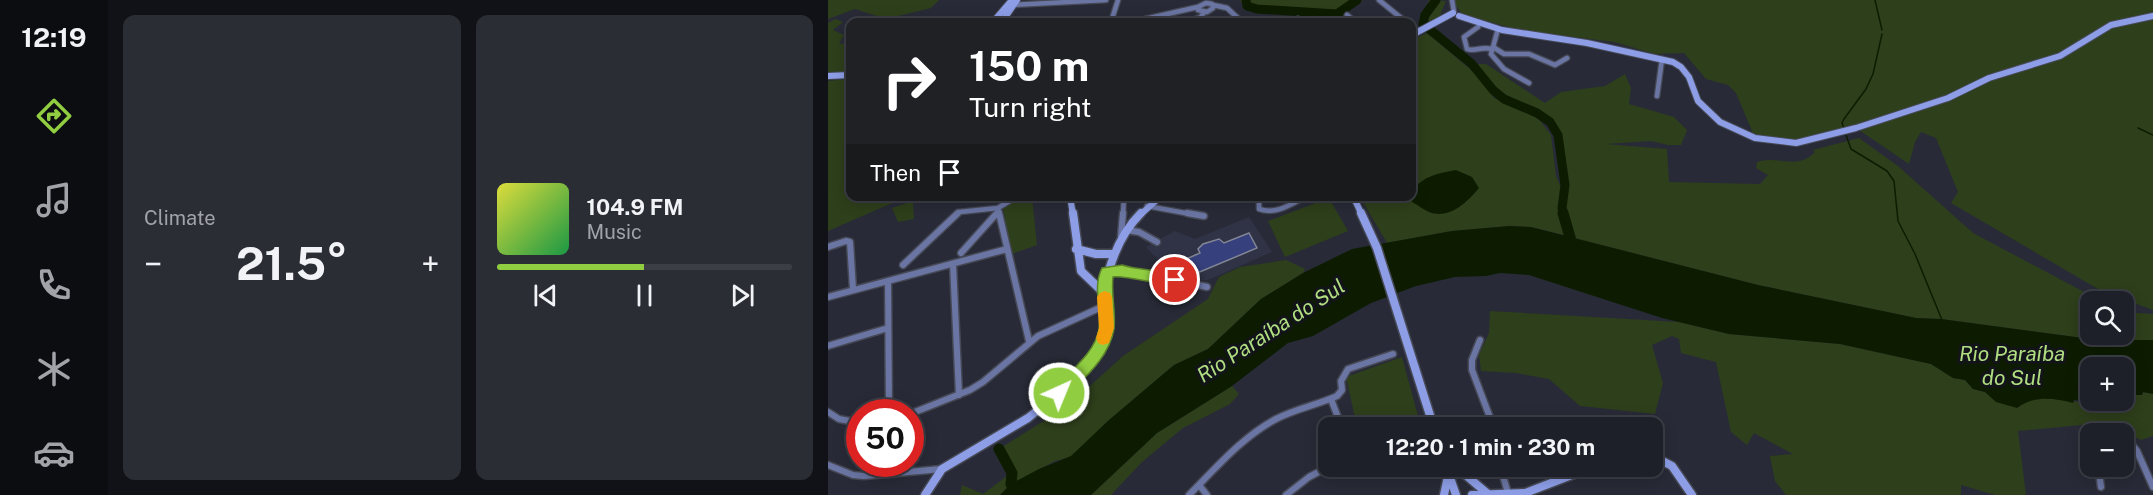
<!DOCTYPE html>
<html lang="en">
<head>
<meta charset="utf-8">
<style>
  :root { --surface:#1e2029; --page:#2b2d35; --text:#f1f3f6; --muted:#a1a3a8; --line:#3c3e46; --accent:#90cd41 }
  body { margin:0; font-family:"Public Sans",sans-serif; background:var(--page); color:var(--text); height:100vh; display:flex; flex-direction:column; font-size:22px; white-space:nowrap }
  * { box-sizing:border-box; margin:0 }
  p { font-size:20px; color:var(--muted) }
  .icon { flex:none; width:33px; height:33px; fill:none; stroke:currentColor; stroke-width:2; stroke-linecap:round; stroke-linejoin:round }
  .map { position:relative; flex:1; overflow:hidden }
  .details { display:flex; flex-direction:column; gap:15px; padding:15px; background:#101217; width:720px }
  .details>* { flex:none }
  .banner { position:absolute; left:18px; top:18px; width:570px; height:183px; border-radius:12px; box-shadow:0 3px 15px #0003,0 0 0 2px var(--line); background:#202124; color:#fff; overflow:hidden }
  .fabs { position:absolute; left:1252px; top:291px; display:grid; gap:12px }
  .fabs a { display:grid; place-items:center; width:54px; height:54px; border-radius:12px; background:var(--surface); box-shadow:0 3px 15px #0003,0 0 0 2px var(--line); font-size:30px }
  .speed { position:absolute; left:18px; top:399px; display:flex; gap:12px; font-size:30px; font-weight:700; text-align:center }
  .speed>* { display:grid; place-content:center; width:78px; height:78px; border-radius:50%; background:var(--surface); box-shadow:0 3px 15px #0003,0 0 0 2px var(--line); line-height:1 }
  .speed .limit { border:9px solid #d22; background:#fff; color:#111 }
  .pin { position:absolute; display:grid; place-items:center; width:51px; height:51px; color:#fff; margin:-26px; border:3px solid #fff; border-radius:50%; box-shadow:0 2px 6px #0007 }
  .me { position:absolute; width:66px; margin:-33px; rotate:44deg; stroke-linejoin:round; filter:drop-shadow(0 0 4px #0008) }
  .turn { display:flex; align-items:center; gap:21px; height:126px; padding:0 24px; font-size:27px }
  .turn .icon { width:78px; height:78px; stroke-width:2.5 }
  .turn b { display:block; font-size:42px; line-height:51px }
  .then { display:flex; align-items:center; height:57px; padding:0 24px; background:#0003; gap:12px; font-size:22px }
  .big { font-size:45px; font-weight:700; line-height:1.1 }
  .details .tile { flex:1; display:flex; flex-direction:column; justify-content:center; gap:9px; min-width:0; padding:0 21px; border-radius:12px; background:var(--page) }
  .song { display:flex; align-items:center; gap:18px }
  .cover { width:72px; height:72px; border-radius:9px; background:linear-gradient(135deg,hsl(60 70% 55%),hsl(140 70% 35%)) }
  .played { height:6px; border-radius:3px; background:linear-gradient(90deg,var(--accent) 50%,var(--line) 50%) }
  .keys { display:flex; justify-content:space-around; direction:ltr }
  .heat { display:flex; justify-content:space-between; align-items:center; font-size:33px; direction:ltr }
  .details .tiles { flex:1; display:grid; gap:15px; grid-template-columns:repeat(2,1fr) }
  .trip { position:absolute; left:490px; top:417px; width:345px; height:60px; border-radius:12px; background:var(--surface); box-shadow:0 3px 15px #0003,0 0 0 2px var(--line); font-weight:700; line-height:60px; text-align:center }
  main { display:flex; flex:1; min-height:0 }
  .menu { display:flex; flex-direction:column; width:108px; justify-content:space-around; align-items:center; background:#0c0d10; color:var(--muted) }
  .menu .icon { width:42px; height:42px }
  .menu .selected { color:var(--accent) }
  .menu b { font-size:27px; color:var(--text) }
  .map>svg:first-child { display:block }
</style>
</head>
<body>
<main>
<nav class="menu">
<b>12:19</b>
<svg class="icon selected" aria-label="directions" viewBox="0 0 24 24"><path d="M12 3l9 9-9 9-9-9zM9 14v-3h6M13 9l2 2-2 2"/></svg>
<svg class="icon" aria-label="music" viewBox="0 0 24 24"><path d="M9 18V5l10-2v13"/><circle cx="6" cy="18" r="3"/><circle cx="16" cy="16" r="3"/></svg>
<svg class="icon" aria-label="phone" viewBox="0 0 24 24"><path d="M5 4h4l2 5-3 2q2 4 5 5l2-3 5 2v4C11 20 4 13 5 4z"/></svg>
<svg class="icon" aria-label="climate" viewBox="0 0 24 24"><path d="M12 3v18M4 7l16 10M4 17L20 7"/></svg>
<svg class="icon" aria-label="car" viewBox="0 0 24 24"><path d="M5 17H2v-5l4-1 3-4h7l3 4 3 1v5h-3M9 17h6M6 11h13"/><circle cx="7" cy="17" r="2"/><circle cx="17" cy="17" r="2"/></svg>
</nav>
<section class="details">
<div class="tiles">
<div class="tile"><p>Climate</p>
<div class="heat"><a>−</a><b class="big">21.5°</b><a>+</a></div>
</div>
<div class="tile">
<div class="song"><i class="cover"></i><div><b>104.9 FM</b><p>Music</p></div></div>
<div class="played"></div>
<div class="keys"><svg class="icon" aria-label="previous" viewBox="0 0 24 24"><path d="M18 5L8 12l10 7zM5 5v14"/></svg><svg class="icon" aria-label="pause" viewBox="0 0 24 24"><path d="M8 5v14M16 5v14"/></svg><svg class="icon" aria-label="next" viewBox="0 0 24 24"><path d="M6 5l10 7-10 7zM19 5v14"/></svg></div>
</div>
</div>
</section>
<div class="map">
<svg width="1325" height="495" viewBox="0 0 1325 495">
  <rect width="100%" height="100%" fill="#282b37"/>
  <path fill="#2f3345" d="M421 217 444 252 380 280H361L347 276 318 247 347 231 367 239Z"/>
  <path fill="#2e3f1b" d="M0 0H111L103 8 58 19 27 9 0 19Z
    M412 0H535L511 16 426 9 415 5Z
    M601 0 618 1 610 20 593 22Z
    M624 0H1325V310L1275 292 1123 203 1130 192 1108 138 1093 132 1087 142 1081 164 1028 128 976 142 927 138 908 93 900 85 878 79 856 53 827 54 786 42 692 30 634 14Z
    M7 19 15 22 5 30 16 35 11 44 22 43V75L0 76V23Z
    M599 33 649 75 666 98 710 118 723 135 728 176 733 188 730 210 736 235 703 227 681 226 624 231 559 243 532 197 584 196V40Z
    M644 64H658L717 103 733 92 777 86 797 74 803 88 801 104 846 117 859 130 853 145H840L823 141 778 144 839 149 841 182 932 184 940 175 928 168 929 162C952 155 969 171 987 152L985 150 1031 138 1070 166 1145 233 1273 301 1263 302V334H1296V312L1325 314V340H1270L1113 319 1088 318 930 285 742 237 734 208 737 185 731 154 730 135 722 122 709 113 691 107 665 90Z
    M22 79V196L78 197 0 231V81Z
    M196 197H204L209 245 184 254 175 208Z
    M501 198 520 231 457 257 440 221Z
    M85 201 86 219 70 222 64 208Z
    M458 260 477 269 475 273 433 299 380 349 346 365 281 420 243 457 227 461 183 484 172 495H132L134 485 155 494 183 473 171 449 241 405 295 356 380 299 391 277 412 267Z
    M662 311 851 322 901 334 1012 344 1103 364 1125 378 1137 380 1145 389 1157 392 1166 398 1199 400 1217 398 1268 404 1296 400V395C1307 396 1315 390 1325 394V436L1313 440 1290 428 1264 424 1190 431 1198 495H1167L1133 485V495H958L947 481 942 456 965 454 926 433 919 445 903 432 888 362 853 353 851 339 844 336 824 345 835 383 827 414 752 406 721 379 688 373 653 371 651 355 661 333Z
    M574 357 593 427H529L518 377Z
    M404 386 411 394 402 404 355 428 314 462 283 495H263L329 433Z"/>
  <path fill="#0d1c00" d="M628 170 644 177 651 188C639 202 622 220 601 212 596 210 590 205 584 202V190C596 176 610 173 628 170Z
    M681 226 703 227 930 285 1088 318 1113 319 1270 340H1325V394L1315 392 1314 395H1296V368H1263V400L1281 401 1278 403 1246 400 1245 403C1226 398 1206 395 1189 408L1168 402 1157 392 1145 389 1137 380 1125 378 1103 364 1012 344 901 334 834 318 701 275 672 273 658 276 627 277 588 286 543 303 485 336 460 343 404 386 329 433 263 495H172L183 484 211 469 243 456 281 420 346 365 380 349 433 299 475 273 524 249 624 231Z"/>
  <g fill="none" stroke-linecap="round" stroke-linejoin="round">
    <path stroke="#0d1c00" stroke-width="1.5" d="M1047 0 1054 30
      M1016 128 1014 123 1016 119 1038 89 1045 74 1054 34
      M1310 128 1325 135
      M1018 135 1023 149 1059 171 1066 181 1070 221 1087 254 1114 320"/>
    <path stroke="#0d1c00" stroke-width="9" d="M418 0 419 6 429 9 509 14 529 0
      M608 0 597 15 595 24 644 64 665 90 676 99 709 113 722 122 730 135 737 185 734 208 736 215"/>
    <path stroke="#0d1c00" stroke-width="11" d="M735 213 746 251
      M171 449 184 473 183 484 206 495"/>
  </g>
  <path fill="#36407c" stroke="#828695" stroke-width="1.5" d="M421 233 429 248 362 276 356 260 372 253 370 249 375 244 391 239 396 243Z"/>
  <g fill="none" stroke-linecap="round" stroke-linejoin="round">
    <defs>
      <path id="street-far1" d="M551 0 578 22
        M624 0 626 12
        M378 3 384 4 385 8 379 12 370 10V7Z
        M184 5 278 0
        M385 5 399 8 414 22
        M519 15 527 22
        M373 17 380 22
        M470 19 473 22
        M283 22 290 0
        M304 22 370 7
        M359 22 373 17 376 12
        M396 22 409 17
        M650 27 636 37 639 49C647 52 654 46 663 49
        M670 29 665 47 676 54H701L727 65 739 58
        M665 47 663 54 676 69 701 83
        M829 96 834 59
        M431 196V209C449 215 463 204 479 196
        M319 206 368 215
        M128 215 131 212 170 208
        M168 215 171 211
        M172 215 170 208 190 196
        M295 215 296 196"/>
      <path id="street" d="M171 213 201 341
        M359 213 376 216
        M298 230 311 232 329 242
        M293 236 295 213
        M0 247 18 241 22 242 25 289
        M133 253 169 213
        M125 264 131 395
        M75 265 130 213
        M279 272 294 270 306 275H326L379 287
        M60 281 61 412
        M0 297 179 249
        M652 340 644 360V370L666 428
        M0 346 60 328
        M503 399 514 428
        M0 412 11 419 32 423
        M82 414 142 390 155 382 210 336 278 305
        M1268 434 1276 429 1293 434
        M1296 435 1309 451 1325 487
        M0 465 25 475 36 476 113 469
        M672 466 680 493
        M1270 466 1273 487
        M636 474 655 466
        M371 485 379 495
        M361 495C388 468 414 437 448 419 467 409 489 405 509 396L514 390 513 381 520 369 565 354
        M458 495 481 477 502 466"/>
      <path id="secondary-far1" d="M631 16 674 30 759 43 845 62 853 67 861 77 870 101 892 122 927 138 968 143 1028 128 1120 98 1161 78 1232 56 1283 25 1325 16
        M165 22 184 0
        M174 22 189 0
        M584 35 625 13
        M0 76 22 75
        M242 196 245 215
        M525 196 534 215
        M312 215 333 196"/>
      <path id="secondary" d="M533 213 549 248 606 428
        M248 249 268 254H285
        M276 293C281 263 291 235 313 213
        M825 456 844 466 864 495
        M618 466 628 495
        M627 466 660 494
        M97 495 114 469 200 418 231 393 259 365 273 346 278 328 276 293 253 271 245 213
        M616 495 620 476
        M644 495 696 493
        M692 495 767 466"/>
    </defs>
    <use href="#street-far1" stroke="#464955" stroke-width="7"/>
    <use href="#street" stroke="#464955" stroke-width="9"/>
    <use href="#secondary-far1" stroke="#464955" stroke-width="8"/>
    <use href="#secondary" stroke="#464955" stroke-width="11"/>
    <use href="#street-far1" stroke="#6a75a3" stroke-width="4.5"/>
    <use href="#street" stroke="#6a75a3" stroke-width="6"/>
    <use href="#secondary-far1" stroke="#8d9ee7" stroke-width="6"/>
    <use href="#secondary" stroke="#8d9ee7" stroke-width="8"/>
  </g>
  <path fill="#90cd41" stroke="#5e852a" stroke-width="1.5" d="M294 265C313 271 332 269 352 276L354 280 352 284C339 288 301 275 285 277 283 294 288 312 286 329 281 358 256 378 237 398L231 400 226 398 223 393 226 388C242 371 267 353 271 329 274 309 264 288 274 268Z"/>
  <path fill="#f59e0b" d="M277 291 282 293 284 297 286 328 281 343 275 345 270 343 268 338 271 328 269 297 272 293Z"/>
  <g text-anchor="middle" stroke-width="6" stroke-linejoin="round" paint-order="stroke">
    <g font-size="21" font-style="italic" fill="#b0de81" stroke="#13141a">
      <text transform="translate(443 331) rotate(-33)" y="7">Rio Paraíba do Sul</text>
      <text x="1184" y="361">Rio Paraíba<tspan x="1184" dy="24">do Sul</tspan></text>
    </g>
  </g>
</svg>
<div class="fabs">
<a><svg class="icon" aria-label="search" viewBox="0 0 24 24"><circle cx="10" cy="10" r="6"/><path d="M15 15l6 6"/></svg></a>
<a>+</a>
<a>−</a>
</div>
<div class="speed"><div class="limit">50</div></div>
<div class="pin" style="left:347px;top:280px;background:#d93025"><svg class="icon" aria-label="arrive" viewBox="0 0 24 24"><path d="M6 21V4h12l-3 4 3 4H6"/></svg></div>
<svg class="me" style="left:231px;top:393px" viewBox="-20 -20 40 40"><circle r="17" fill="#90cd41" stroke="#fff" stroke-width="3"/><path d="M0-11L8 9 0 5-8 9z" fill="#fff"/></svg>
<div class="trip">12:20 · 1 min · 230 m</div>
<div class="banner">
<div class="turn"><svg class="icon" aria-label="right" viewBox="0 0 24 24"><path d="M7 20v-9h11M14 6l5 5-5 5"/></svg><div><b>150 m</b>Turn right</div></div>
<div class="then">Then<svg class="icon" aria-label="arrive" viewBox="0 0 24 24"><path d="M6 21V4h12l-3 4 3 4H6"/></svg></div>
</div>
</div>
</main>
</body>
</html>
